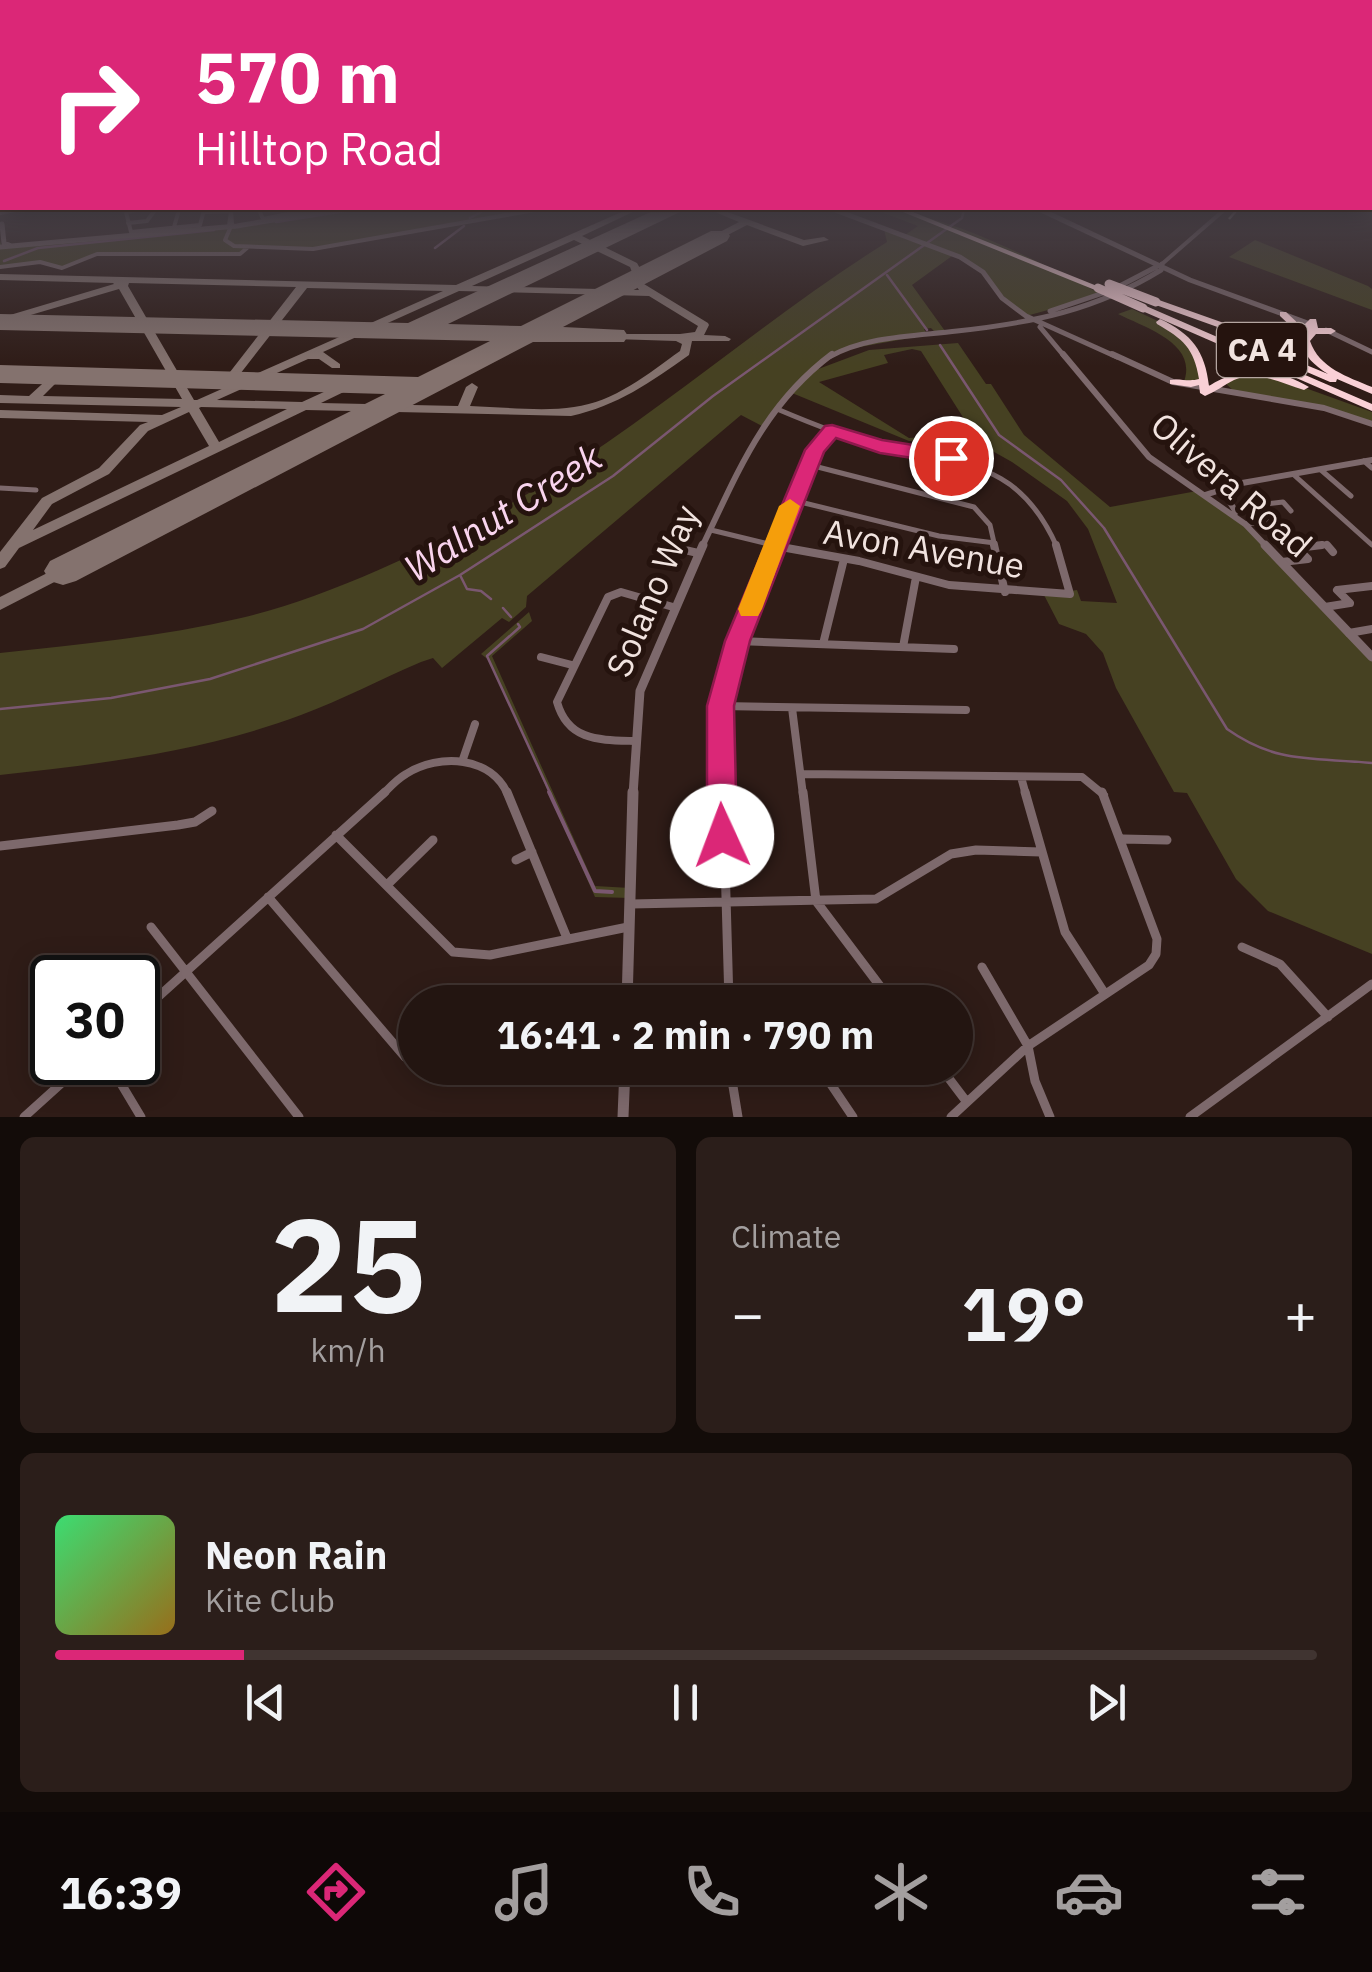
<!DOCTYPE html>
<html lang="en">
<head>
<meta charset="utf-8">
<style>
  :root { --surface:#231511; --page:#2b1e1a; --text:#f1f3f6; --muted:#a39f9f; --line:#403431; --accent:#db2777 }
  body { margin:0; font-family:"IBM Plex Sans",sans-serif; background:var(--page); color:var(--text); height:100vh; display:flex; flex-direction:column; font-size:38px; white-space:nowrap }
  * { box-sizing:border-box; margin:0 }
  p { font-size:32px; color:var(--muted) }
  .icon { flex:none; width:55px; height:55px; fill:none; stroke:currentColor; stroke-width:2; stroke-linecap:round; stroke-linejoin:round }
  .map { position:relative; height:1117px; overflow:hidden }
  .side { display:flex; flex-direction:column; gap:20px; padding:20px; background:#130c09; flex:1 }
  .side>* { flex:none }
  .banner { position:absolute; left:0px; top:0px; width:1372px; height:210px; box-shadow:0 5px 25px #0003,0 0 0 2px var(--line); background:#db2777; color:#fff; overflow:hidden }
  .speed { position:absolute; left:30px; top:955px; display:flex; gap:20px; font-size:50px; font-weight:700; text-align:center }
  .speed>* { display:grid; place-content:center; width:130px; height:130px; border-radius:50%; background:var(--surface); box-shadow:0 5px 25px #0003,0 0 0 2px var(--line); line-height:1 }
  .speed .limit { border:5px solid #111; border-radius:15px; background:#fff; color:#111 }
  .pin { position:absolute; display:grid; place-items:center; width:85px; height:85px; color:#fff; margin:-42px; border:5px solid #fff; border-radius:50%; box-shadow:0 2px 10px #0007 }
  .me { position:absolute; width:110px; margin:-55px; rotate:358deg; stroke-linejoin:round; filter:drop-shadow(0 0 8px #0008) }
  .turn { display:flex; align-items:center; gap:35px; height:210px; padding:0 30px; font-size:45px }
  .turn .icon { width:130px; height:130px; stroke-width:2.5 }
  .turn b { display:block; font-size:70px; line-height:85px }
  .big { font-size:75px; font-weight:700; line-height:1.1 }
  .side .tile { flex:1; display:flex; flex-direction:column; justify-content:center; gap:15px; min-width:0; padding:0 35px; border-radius:15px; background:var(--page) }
  .side .dial { align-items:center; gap:0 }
  .dial b { font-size:130px; line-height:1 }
  .song { display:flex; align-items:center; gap:30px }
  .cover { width:120px; height:120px; border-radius:15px; background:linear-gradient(135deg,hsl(140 70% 55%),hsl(40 70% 35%)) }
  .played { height:10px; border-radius:5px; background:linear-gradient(90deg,var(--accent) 15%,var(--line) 15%) }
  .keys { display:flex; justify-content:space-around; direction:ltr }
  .heat { display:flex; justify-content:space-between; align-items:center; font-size:55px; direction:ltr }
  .side .tiles { flex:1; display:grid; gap:20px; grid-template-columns:1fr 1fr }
  .tile:last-child { grid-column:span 2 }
  .trip { position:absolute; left:398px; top:985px; width:575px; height:100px; border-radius:50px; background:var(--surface); box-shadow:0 5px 25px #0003,0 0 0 2px var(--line); font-weight:700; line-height:100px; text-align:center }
  .dock { display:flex; height:160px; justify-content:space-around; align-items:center; background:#0e0807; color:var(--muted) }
  .dock .icon { width:70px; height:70px }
  .dock .selected { color:var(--accent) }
  .dock b { font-size:45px; color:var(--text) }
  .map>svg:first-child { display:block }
</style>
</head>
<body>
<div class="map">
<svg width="1372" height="1117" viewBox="0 0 1372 1117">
  <rect width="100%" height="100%" fill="#2f1c17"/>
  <path fill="#464122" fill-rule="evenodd" d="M332 210H535L313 249 247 248 240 254H97L59 268 44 263 0 267V241L2 246 237 226Z
    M876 210C944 210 1042 264 1103 295L1026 316C997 296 989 270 952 256L912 285 945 331 937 334 931 328 924 329 927 335 843 350 813 371 869 350 958 343 986 384H991L1024 435 1110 507 1197 491 1229 511 1372 657V954L1268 911 1236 879 1187 793 1174 792 1116 688 1103 653 1086 634 1059 624 1044 595 1077 590 1081 601 1117 603 1088 529 1067 501 1012 462 987 448 955 441H909L792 393 762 426 741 415 527 596 526 607 509 622 502 618 442 668 433 658 421 662C381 679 342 700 301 715 205 751 102 764 0 775V653C81 644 161 637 241 618 337 596 467 532 552 479 668 406 771 315 887 242L884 229 905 235 918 226ZM912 349 921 351 973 433 909 438 819 382 888 363 884 355Z
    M1255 240 1368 286 1372 289V310L1229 257Z
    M1132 309 1160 322 1194 348 1204 381 1183 384C1200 344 1146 328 1118 314Z
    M1241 373 1269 375 1372 412V424L1346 414 1237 394 1223 381Z
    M529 612 532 621 492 656 595 886 630 888V898L595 897 490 661 481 654Z"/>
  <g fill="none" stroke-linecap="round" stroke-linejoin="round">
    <path stroke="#7a5770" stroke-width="2.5" d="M470 218 485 210
      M276 222 352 210
      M435 248 464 226
      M4 261 38 248 214 230
      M887 275 927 330
      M940 345 999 435 1061 480 1104 528 1227 729C1278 765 1314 757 1372 763
      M460 575 467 589 481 591 491 599
      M503 608 511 617
      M518 624 520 627 487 656 551 795
      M0 709 111 698 210 679 363 629 460 575 613 476 713 396 962 218 964 210"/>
    <path stroke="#7a5770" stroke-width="4" d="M549 792 595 891 612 892"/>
    <path fill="#84726e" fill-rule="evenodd" d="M626 210H637L582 236 637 263 642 272 647 275 643 281 644 284 708 323 709 325 704 335 725 336 731 339 729 341H692L689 355C651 382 617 406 571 416L306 410 19 548 5 567 0 569V552L42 498 99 468 140 425 148 422 0 418V410L162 415 181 407 0 403V395L29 396 53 374 57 372 63 376 43 396 182 399 119 289 0 324V318L114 284 113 283 0 280V274L456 285ZM574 240 630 267 632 272 626 281 634 283 639 290 472 286ZM129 283 296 287 223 381 229 385 233 383 307 288 443 291 197 400H194L128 286ZM459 291 649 296 698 326 695 332 680 334H610V338L614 339 676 341 682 344 680 351C648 374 614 402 574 407 543 412 503 407 470 406L478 387 472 383 466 387 458 406 321 403 354 387 356 384 350 380 302 402 217 400 308 359H319L332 368H340V364L323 352ZM201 407 287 409 219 442 199 408ZM189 412 209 446 33 530 52 504 109 474 148 431Z
      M710 210H722L804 240 824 237 829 240 803 246 747 225 722 238H716V234L739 222Z
      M63 565 68 567 71 571 68 575 0 610V597Z"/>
    <path fill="#84726e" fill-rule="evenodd" d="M655 210H684L448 324 521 326 711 231H727L730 236 727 241 563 327 624 330 628 336 624 342H533L76 581 63 585 50 581 44 571 50 561 385 394 0 383V365L418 377 490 341 0 330V314L408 323Z"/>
    <path stroke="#7d696c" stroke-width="4" d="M259 210 263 219 308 210
      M126 212 131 232 200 225 204 210
      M126 212 138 210
      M203 212 231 211
      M0 213 15 210
      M128 223 147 221 155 210
      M229 226 231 211 232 224 225 240 234 246 313 249 535 210
      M174 227 179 210
      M1162 264 1224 210
      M0 267 40 262 62 268 97 254H240L247 248"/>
    <path stroke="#7d696c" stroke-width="5" d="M777 409C810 423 844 437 879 446 962 467 1017 457 1057 547
      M1364 461 1372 468
      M806 464 974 507 990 525 995 547
      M1321 470 1351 496
      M1294 475 1372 545
      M0 488 36 490
      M792 500 939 536 995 543
      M1245 524 1271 521 1257 505 1283 502 1291 511
      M711 530 781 547
      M663 545 672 547
      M774 547 806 464 832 431
      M1304 547 1326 544 1329 547"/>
    <path stroke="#7d696c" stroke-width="8" d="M663 545 698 553
      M770 545 859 561 949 585 1070 594 1056 545
      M994 545 1005 592
      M1327 545 1333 552
      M1282 562 1308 559 1297 548 1322 545
      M1325 607 1350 603 1337 590 1372 586
      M1349 633 1372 629
      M738 641 954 649
      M823 644 844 559
      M903 647 916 577
      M541 657 572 665
      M721 706 966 710
      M792 708 803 795
      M634 741C599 740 568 741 557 702L608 597 621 592 673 607
      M463 759 475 724
      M801 774 1082 777 1104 795
      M1021 777 1026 795
      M382 795C389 788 397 779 406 774 439 753 492 756 508 795
      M723 795 721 706 738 641 775 545"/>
    <path stroke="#7d696c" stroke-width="9" d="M507 792 567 938
      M723 792 729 1002
      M803 792 816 901 892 1002
      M1025 792 1065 932 1105 994
      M336 835 453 952 490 955 628 927
      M1123 839 1167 840
      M0 846 178 825 195 822 212 811
      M516 860 532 852
      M388 884 433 840
      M268 897 405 1057 415 1061
      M631 904 876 899 951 854 976 850 1041 852
      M151 927 299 1117
      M1242 947 1280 964 1328 1017
      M982 967 1028 1046 1035 1081 1050 1117
      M138 1015 385 792
      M108 1062 141 1117
      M730 1068 738 1117
      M820 1068 853 1117
      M941 1068 966 1101
      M24 1117 85 1062
      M951 1117 1028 1046 1149 965 1156 954 1157 939 1102 792
      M1190 1117 1372 984"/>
    <path stroke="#7d696c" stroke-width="5" d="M835 210 960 257 983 272 1002 298 1026 316 1117 357
      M1041 210 1190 280 1313 325
      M2 224 4 243 9 245
      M0 247 237 226 332 210
      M1050 311 1112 290 1156 267
      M1040 327 1065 357
      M1326 330 1372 352
      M829 357C866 336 915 336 957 331 1032 323 1096 310 1161 270L1162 264"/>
    <path stroke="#7d696c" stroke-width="6" d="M1063 354 1149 457 1245 524 1267 547
      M1112 354 1173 382 1324 408 1372 424
      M1232 491 1229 501 1236 512
      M1205 495 1242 483 1372 460
      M702 547C738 472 763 406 832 354"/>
    <path stroke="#7d696c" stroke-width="9" d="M1265 545 1372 657
      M633 795 640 691 703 545"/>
    <path stroke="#7d696c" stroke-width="11" d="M627 1002 633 792
      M623 1117 625 1068"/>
    <path fill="#f9d0d6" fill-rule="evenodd" d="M898 210H908L1102 288 1095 290Z
      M1153 300H1159L1269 339 1292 337 1297 332 1280 316V312H1286L1302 327 1310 319H1316L1318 328H1331L1336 331 1331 334H1316L1310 341C1319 368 1348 377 1372 387V394L1337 379 1336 382H1330L1240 343 1245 340 1248 341 1328 374C1314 365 1305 357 1300 341L1306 334 1298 341 1268 345 1153 304Z
      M1140 306H1146L1372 404V411L1140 310Z
      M1160 319C1192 334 1205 351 1209 386 1243 365 1275 367 1309 387L1304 390C1281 383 1258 370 1234 380 1224 385 1215 392 1205 396L1200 393 1199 385 1191 387 1170 384V380C1179 378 1189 382 1199 379 1194 348 1183 339 1157 324L1156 322Z"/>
    <path stroke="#d8c9c5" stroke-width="2.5" stroke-dasharray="11 11" stroke-linecap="butt" d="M1229 219 1237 210"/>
    <path stroke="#f9d0d6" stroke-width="9" d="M1109 284 1156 302
      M1098 288 1143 308"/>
  </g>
  <linearGradient id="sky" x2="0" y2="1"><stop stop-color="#1a0f0d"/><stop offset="0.57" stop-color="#474047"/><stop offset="1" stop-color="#474047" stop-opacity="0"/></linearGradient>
  <rect width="1372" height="366" fill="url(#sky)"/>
  <path fill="#db2777" stroke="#8e194d" stroke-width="2.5" d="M832 425 882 440 951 451 961 458 951 464 880 453 836 438 824 452 750 641 734 706 737 836 733 847 722 852 712 847 707 836V706L725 641 805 450 825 426Z"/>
  <path fill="#f59e0b" d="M790 499 800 506 762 609 758 616H741L738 609 779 506Z"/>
  <g text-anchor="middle" stroke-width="10" stroke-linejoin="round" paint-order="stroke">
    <rect fill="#25130e" stroke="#b4a5a0" stroke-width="2.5" x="1217" y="323" width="90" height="54" rx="8"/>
    <g font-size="32" font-weight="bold" fill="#f1e3df">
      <text x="1262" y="361">CA 4</text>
    </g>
    <g font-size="35" fill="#f1e3df" stroke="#25130e">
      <text transform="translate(1231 485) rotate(41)" y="12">Olivera Road</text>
      <text transform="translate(924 549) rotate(10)" y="12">Avon Avenue</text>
      <text transform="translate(653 591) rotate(-67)" y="12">Solano Way</text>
    </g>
    <g font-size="38" font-style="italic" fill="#f9d4ee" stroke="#25130e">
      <text transform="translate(503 513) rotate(-32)" y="13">Walnut Creek</text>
    </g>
  </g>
</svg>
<div class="speed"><div class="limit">30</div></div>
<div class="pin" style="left:951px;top:458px;background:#d93025"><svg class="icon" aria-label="arrive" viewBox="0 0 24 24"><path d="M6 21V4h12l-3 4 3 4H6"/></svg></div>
<svg class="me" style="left:722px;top:836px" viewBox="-20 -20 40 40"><circle r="19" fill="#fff"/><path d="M0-13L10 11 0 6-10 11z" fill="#db2777"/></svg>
<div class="trip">16:41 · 2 min · 790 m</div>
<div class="banner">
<div class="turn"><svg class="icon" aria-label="right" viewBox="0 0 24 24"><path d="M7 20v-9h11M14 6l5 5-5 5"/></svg><div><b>570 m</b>Hilltop Road</div></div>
</div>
</div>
<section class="side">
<div class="tiles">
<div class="tile dial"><b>25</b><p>km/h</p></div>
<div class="tile"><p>Climate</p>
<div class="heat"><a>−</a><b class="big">19°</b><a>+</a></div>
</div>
<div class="tile">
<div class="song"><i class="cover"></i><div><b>Neon Rain</b><p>Kite Club</p></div></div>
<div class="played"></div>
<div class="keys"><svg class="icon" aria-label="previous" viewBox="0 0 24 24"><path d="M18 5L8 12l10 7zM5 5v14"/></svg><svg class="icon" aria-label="pause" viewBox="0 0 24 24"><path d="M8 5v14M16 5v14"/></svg><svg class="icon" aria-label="next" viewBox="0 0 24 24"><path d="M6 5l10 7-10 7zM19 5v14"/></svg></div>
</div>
</div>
</section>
<nav class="dock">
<b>16:39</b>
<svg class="icon selected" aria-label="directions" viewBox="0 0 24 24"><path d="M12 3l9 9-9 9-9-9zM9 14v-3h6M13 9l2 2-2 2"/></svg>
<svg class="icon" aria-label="music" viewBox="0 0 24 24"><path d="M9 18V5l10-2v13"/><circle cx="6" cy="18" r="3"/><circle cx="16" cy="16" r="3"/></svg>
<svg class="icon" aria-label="phone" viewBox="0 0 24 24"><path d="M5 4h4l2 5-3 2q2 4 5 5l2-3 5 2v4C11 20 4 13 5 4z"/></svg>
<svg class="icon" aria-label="climate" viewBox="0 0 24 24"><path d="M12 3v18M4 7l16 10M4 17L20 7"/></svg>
<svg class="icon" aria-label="car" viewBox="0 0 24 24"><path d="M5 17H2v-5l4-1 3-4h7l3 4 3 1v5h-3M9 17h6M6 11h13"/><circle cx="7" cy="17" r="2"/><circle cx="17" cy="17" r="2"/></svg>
<svg class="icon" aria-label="filters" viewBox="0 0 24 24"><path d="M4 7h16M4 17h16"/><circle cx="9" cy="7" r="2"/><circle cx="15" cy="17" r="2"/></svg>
</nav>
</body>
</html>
